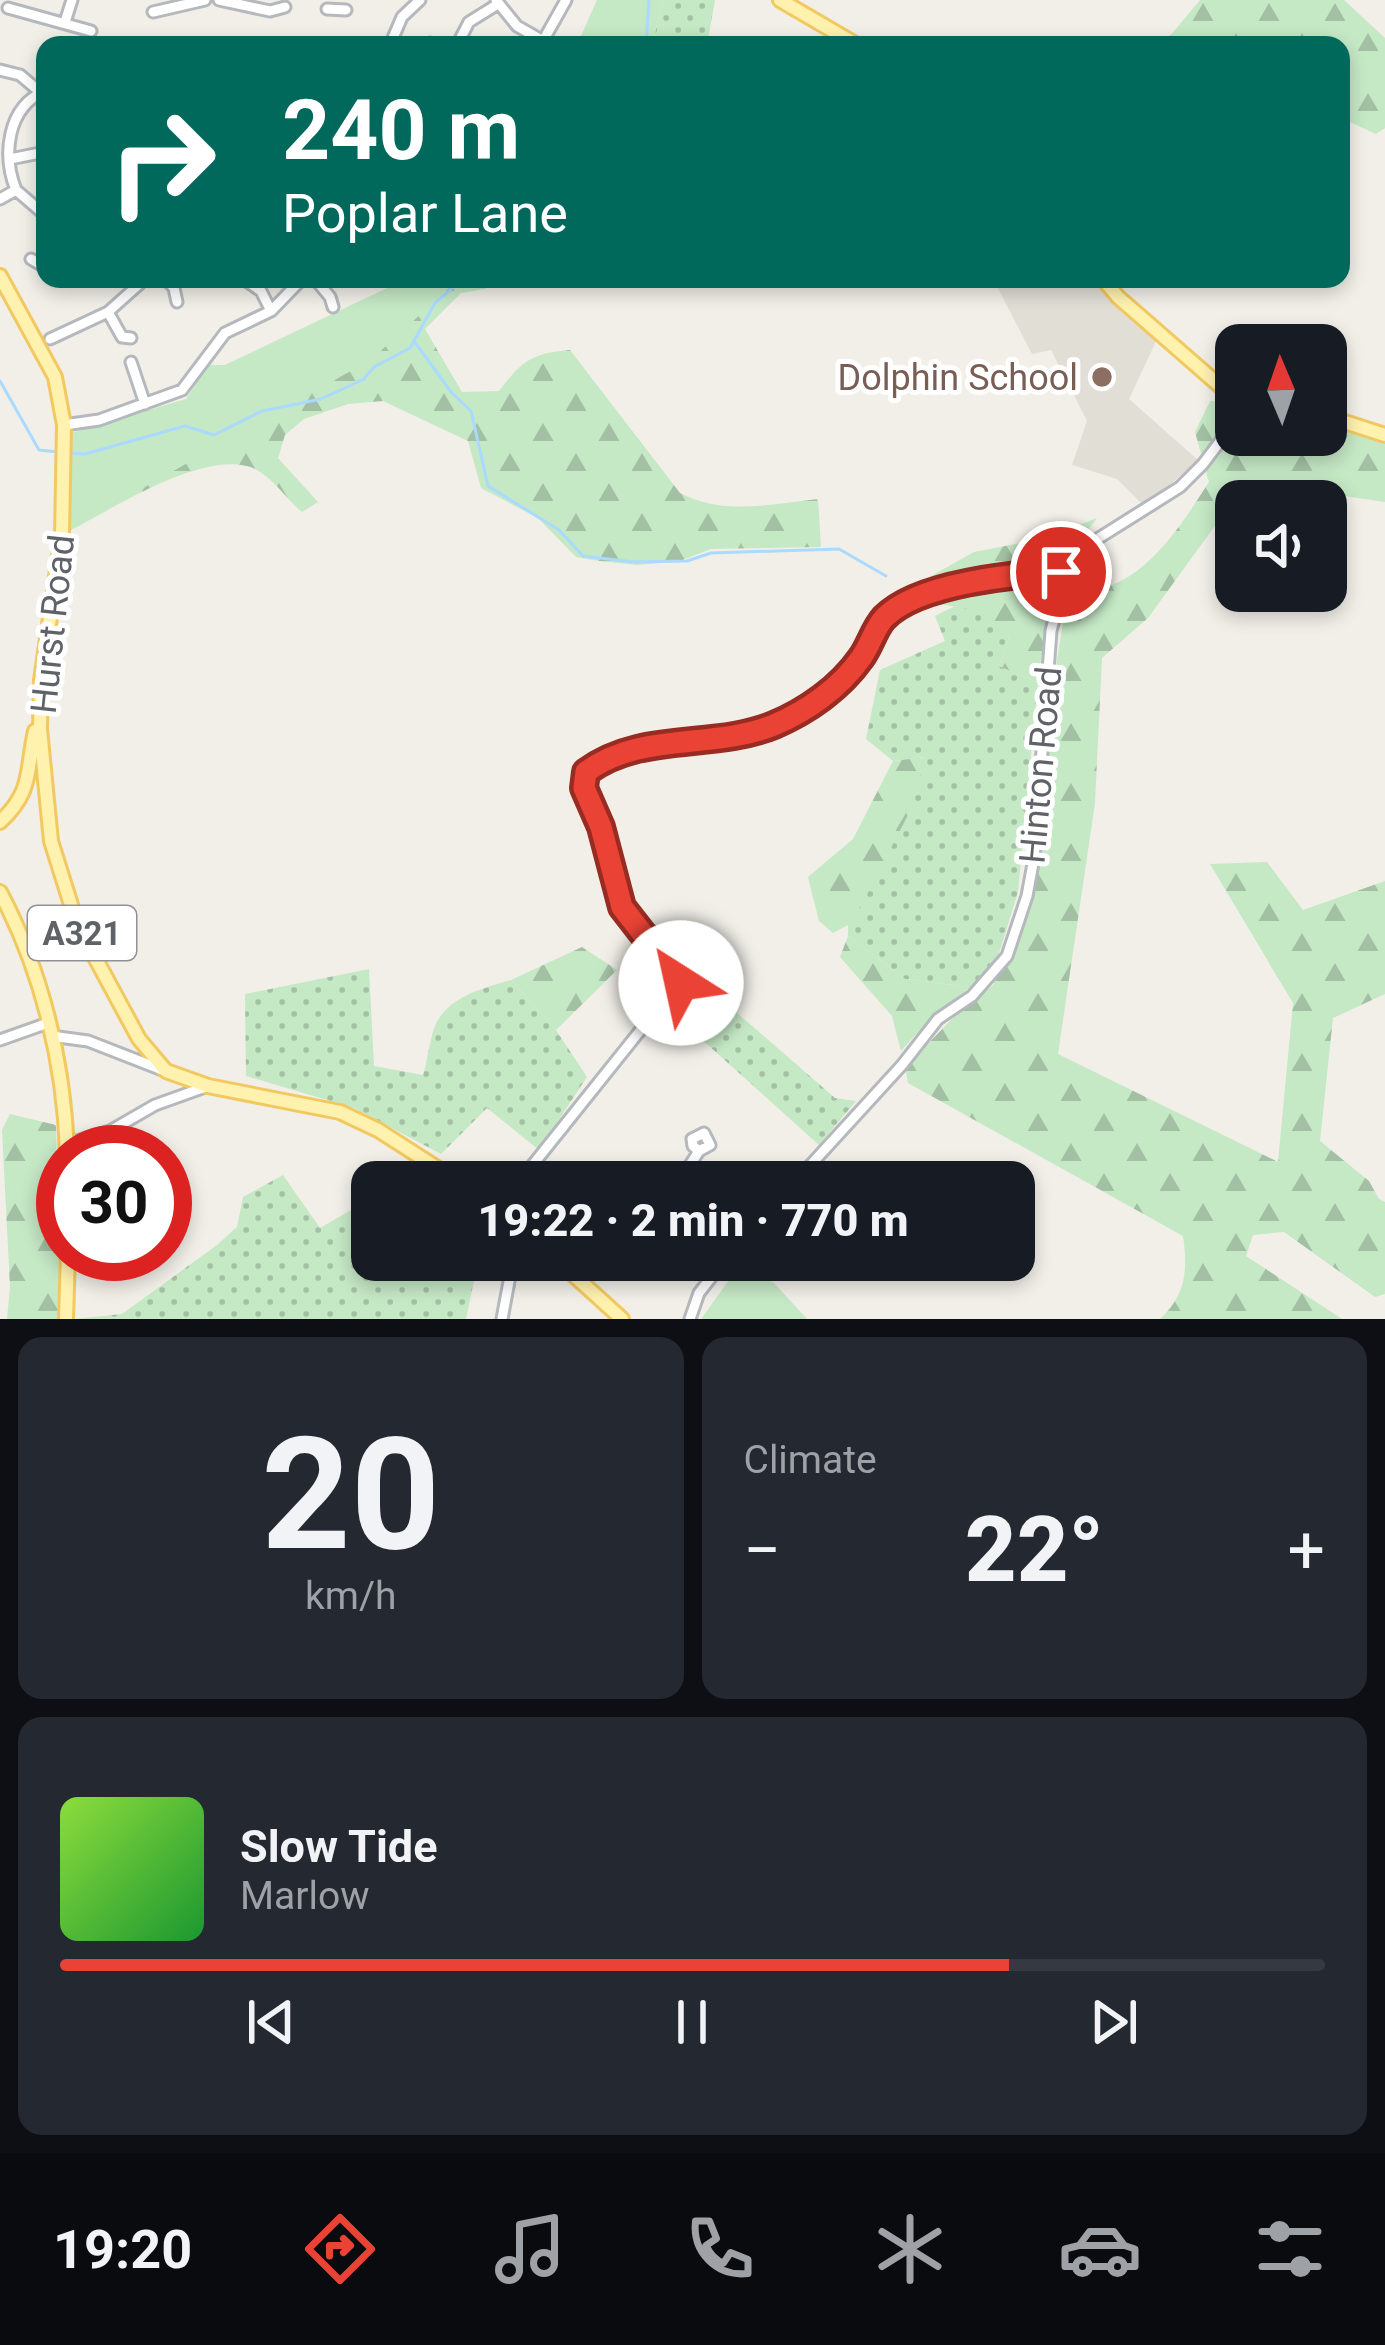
<!DOCTYPE html>
<html lang="en">
<head>
<meta charset="utf-8">
<style>
  :root { --surface:#171b24; --page:#242831; --text:#f1f3f6; --muted:#9ea1a6; --line:#363941; --accent:#ea4335 }
  body { margin:0; font-family:Roboto,sans-serif; background:var(--page); color:var(--text); height:100vh; display:flex; flex-direction:column; font-size:45px; white-space:nowrap }
  * { box-sizing:border-box; margin:0 }
  p { font-size:39px; color:var(--muted) }
  .icon { flex:none; width:66px; height:66px; fill:none; stroke:currentColor; stroke-width:2; stroke-linecap:round; stroke-linejoin:round }
  .map { position:relative; height:1319px; overflow:hidden }
  .side { display:flex; flex-direction:column; gap:18px; padding:18px; background:#0d0f14; flex:1 }
  .side>* { flex:none }
  .guide { position:absolute; left:36px; top:36px; width:1314px; height:252px; border-radius:24px; box-shadow:0 6px 18px #0003; background:#00695c; color:#fff; overflow:hidden }
  .needle { width:78px; rotate:358deg }
  .fabs { position:absolute; left:1215px; top:324px; display:grid; gap:24px }
  .fabs a { display:grid; place-items:center; width:132px; height:132px; border-radius:24px; background:var(--surface); box-shadow:0 6px 18px #0003; font-size:60px }
  .speed { position:absolute; left:36px; top:1125px; display:flex; gap:24px; font-size:60px; font-weight:700; text-align:center }
  .speed>* { display:grid; place-content:center; width:156px; height:156px; border-radius:50%; background:var(--surface); box-shadow:0 6px 18px #0003; line-height:1 }
  .speed .limit { border:18px solid #d22; background:#fff; color:#111 }
  .pin { position:absolute; display:grid; place-items:center; width:102px; height:102px; color:#fff; margin:-51px; border:6px solid #fff; border-radius:50%; box-shadow:0 3px 12px #0007 }
  .me { position:absolute; width:132px; margin:-66px; rotate:325deg; stroke-linejoin:round; filter:drop-shadow(0 0 9px #0008) }
  .turn { display:flex; align-items:center; gap:42px; height:252px; padding:0 48px; font-size:54px }
  .turn .icon { width:156px; height:156px; stroke-width:2.5 }
  .turn b { display:block; font-size:84px; line-height:102px }
  .big { font-size:90px; font-weight:800; line-height:1.1 }
  .side .tile { flex:1; display:flex; flex-direction:column; justify-content:center; gap:18px; min-width:0; padding:0 42px; border-radius:24px; background:var(--page) }
  .side .dial { align-items:center; gap:0 }
  .dial b { font-size:156px; line-height:1 }
  .song { display:flex; align-items:center; gap:36px }
  .cover { width:144px; height:144px; border-radius:18px; background:linear-gradient(135deg,hsl(90 70% 55%),hsl(130 70% 35%)) }
  .played { height:12px; border-radius:6px; background:linear-gradient(90deg,var(--accent) 75%,var(--line) 75%) }
  .keys { display:flex; justify-content:space-around; direction:ltr }
  .heat { display:flex; justify-content:space-between; align-items:center; font-size:66px; direction:ltr }
  .side .tiles { flex:1; display:grid; gap:18px; grid-template-columns:1fr 1fr }
  .tile:last-child { grid-column:span 2 }
  .trip { position:absolute; left:351px; top:1161px; width:684px; height:120px; border-radius:24px; background:var(--surface); box-shadow:0 6px 18px #0003; font-weight:800; line-height:120px; text-align:center }
  .tab-bar { display:flex; height:192px; justify-content:space-around; align-items:center; background:#090b0e; color:var(--muted) }
  .tab-bar .icon { width:84px; height:84px }
  .tab-bar .selected { color:var(--accent) }
  .tab-bar b { font-size:54px; color:var(--text) }
  .map>svg:first-child { display:block }
</style>
</head>
<body>
<div class="map">
<svg width="1385" height="1319" viewBox="0 0 1385 1319">
  <defs>
    <pattern id="grass-dots" width="8" height="8" patternUnits="userSpaceOnUse" patternTransform="scale(3)"><rect width="8" height="8" fill="#c5e8c5"/><path d="M2 2h.1M6 6h.1" fill="none" stroke="#a3c0a4" stroke-width="1.8" stroke-linecap="round"/></pattern>
    <pattern id="forest-firs" width="22" height="20" patternUnits="userSpaceOnUse" patternTransform="scale(3)"><rect width="22" height="20" fill="#c5e8c5"/><path d="M5 1l3.5 6h-7zM16 11l3.5 6h-7z" fill="#a3c0a4"/></pattern>
  </defs>
  <rect width="100%" height="100%" fill="#f1efe8"/>
  <path fill="#e1ded6" d="M993 279H1105L1159 335 1129 399 1198 460 1145 507 1117 479 1072 465 1087 421 1051 350 1032 354Z"/>
  <path fill="url(#grass-dots)" d="M663 0H715L707 45H652Z
    M959 604 993 618 1009 638 999 666 1038 683 1018 892 996 963 970 987 905 979 848 936V925L910 811 925 757 893 761 866 739 880 670 945 641 935 616Z
    M369 969 374 1066 423 1075C428 1060 429 1041 435 1026 447 997 484 988 511 980L556 1030 587 1077 539 1150 487 1108 441 1154 354 1108 246 1076 245 994Z
    M695 976H700L706 986 835 1098 856 1101 819 1145 668 1009Z
    M283 1175 320 1228 372 1198V1260H470L477 1266 466 1319H74L122 1314 217 1245 237 1227 243 1197Z"/>
  <path fill="url(#forest-firs)" d="M1200 0H1344L1385 38V128L1376 134 1341 118V45H1173L1165 42Z
    M418 279H508L485 289 461 293 425 329 462 392 499 391C522 361 532 353 570 350L680 493C724 516 770 504 818 499L821 547 711 549 680 561 637 565 599 561 576 557 538 518 481 488 468 441 383 401 348 404 304 419 285 435 278 458 318 502 302 512C288 500 270 475 253 468 204 449 114 508 71 530L74 438 199 399Z
    M1210 401 1236 403V435H1326V425L1385 442V502L1276 486 1233 501 1148 618 1102 658 1095 803 1058 1054 1278 1162 1293 1003 1210 864 1267 862 1303 910 1385 881V994L1333 1018 1320 1141 1369 1181 1379 1199 1385 1202V1294L1375 1297 1284 1232 1253 1235 1246 1256 1342 1319H1160C1186 1295 1188 1270 1183 1236L908 1083 905 1067 957 1014 993 985 1026 920 1039 849 1054 679 1068 592C1137 597 1176 533 1209 482L1195 432Z
    M1097 518 1076 546 1052 567 988 568 954 583 925 587 909 601 892 598 974 552 1042 539Z
    M989 580H1052L1038 683 999 666 1009 638C981 604 961 608 921 602Z
    M926 757 910 811 861 906 848 925 833 933 819 921 808 877 853 839 893 761Z
    M848 936 905 979 970 987 926 1023 901 1051 892 1016 840 957Z
    M582 947 617 970 556 1030 511 980Z
    M10 1114 56 1125 61 1319H7L10 1287 2 1130Z"/>
  <path fill="#c5e8c5" d="M597 0H663L652 45H577Z
    M406 279H459L372 359 145 487 68 525 71 433 186 399 208 365H225Z
    M761 1277 774 1283 807 1319H701L729 1280Z"/>
  <g fill="none" stroke-linecap="round" stroke-linejoin="round">
    <path stroke="#aadaff" stroke-width="3" d="M646 45 649 0
      M414 341 451 392 471 411 488 486 559 530 583 556 633 562 687 561 711 553 839 549 886 576
      M0 381 39 450 59 452
      M68 453 85 454 185 426 214 435 262 411 321 399 364 379 374 367 410 348 435 303 462 280 490 279"/>
    <defs>
      <path id="minor" d="M219 0 270 11 285 7
        M496 0 517 26 543 41 566 0
        M8 8 91 31
        M327 9 346 10
        M153 12 205 0
        M65 22 72 0
        M430 43 434 45
        M390 45 402 17 420 0
        M457 45 469 22 498 4
        M0 70 20 75 40 92
        M10 159 45 152
        M16 190 45 215
        M0 199 16 190C2 155 7 107 45 91
        M31 259 43 266
        M166 279 174 288 177 302
        M315 279 330 297 333 307
        M245 280 261 291 271 311
        M108 312 122 337 131 338
        M50 339 108 312 145 279
        M131 362 145 404
        M64 425 99 420 182 390 225 333 271 311 302 279
        M51 1036 88 1041 165 1071
        M0 1040 48 1023
        M66 1144 110 1131 155 1105 208 1086
        M519 1182 683 977C678 950 642 938 627 916 607 888 610 847 597 816 591 800 581 789 586 772 640 732 712 749 772 725 808 711 845 686 865 653 871 642 875 630 883 620 913 586 1022 569 1066 573
        M679 1182 699 1151 710 1145 704 1133 692 1139 693 1146 699 1151
        M795 1182 902 1065 938 1019 972 996 1007 956 1027 896 1034 858 1051 631 1066 573 1083 548 1180 487 1203 464 1228 431 1236 412
        M502 1319 513 1260
        M690 1319 699 1293 725 1260"/>
      <path id="major" d="M780 0 857 45
        M0 276 55 377 64 425 62 535 41 680 40 729 51 841 77 924 139 1039 166 1071 208 1086 340 1112 378 1130 459 1182
        M1103 279 1118 297 1236 400
        M1326 416 1385 435
        M0 822C33 791 26 772 35 731
        M0 892C42 971 64 1063 67 1152
        M557 1260 622 1319
        M66 1319 68 1254"/>
    </defs>
    <use href="#minor" stroke="#b5b8bc" stroke-width="15"/>
    <use href="#major" stroke="#f2c960" stroke-width="18"/>
    <use href="#minor" stroke="#fff" stroke-width="9"/>
    <use href="#major" stroke="#fff2af" stroke-width="12"/>
  </g>
  <g fill="none" stroke-linecap="round" stroke-linejoin="round">
    <defs>
      <path id="route" d="M681 983V967L643 934 622 907 601 827 584 788 586 772C641 731 713 750 774 725 807 711 840 688 861 658 870 646 874 629 884 618 918 583 1015 574 1061 572"/>
    </defs>
    <use href="#route" stroke="#982c22" stroke-width="30"/>
    <use href="#route" stroke="#ea4335" stroke-width="21"/>
  </g>
  <circle fill="#8d6e63" stroke="#fff" stroke-width="4.5" cx="1102" cy="377" r="12"/>
  <g text-anchor="middle" stroke-width="10" stroke-linejoin="round" paint-order="stroke">
    <rect fill="#fff" stroke="#8f9295" stroke-width="3" x="28" y="906" width="108" height="54" rx="9"/>
    <g font-size="33" font-weight="bold" fill="#5f6368">
      <text x="82" y="945">A321</text>
    </g>
    <g font-size="36" fill="#785e54" stroke="#fff" text-anchor="end">
      <text x="1078" y="390">Dolphin School</text>
    </g>
    <g font-size="36" fill="#5f6368" stroke="#fff">
      <text transform="translate(52 624) rotate(-84)" y="13">Hurst Road</text>
      <text transform="translate(1040 765) rotate(-85)" y="13">Hinton Road</text>
    </g>
  </g>
</svg>
<div class="fabs">
<a><svg class="needle" viewBox="-14 -14 28 28"><path d="M0-13l5 13h-10z" fill="#e53935"/><path d="M0 13l5-13h-10z" fill="#9ea1a6"/></svg></a>
<a><svg class="icon" aria-label="sound" viewBox="0 0 24 24"><path d="M4 9h4l5-4v14l-5-4H4zM17 9q2 3 0 6"/></svg></a>
</div>
<div class="speed"><div class="limit">30</div></div>
<div class="pin" style="left:1061px;top:572px;background:#d93025"><svg class="icon" aria-label="arrive" viewBox="0 0 24 24"><path d="M6 21V4h12l-3 4 3 4H6"/></svg></div>
<svg class="me" style="left:681px;top:983px" viewBox="-20 -20 40 40"><circle r="19" fill="#fff"/><path d="M0-13L10 11 0 6-10 11z" fill="#ea4335"/></svg>
<div class="trip">19:22 · 2 min · 770 m</div>
<div class="guide">
<div class="turn"><svg class="icon" aria-label="right" viewBox="0 0 24 24"><path d="M7 20v-9h11M14 6l5 5-5 5"/></svg><div><b>240 m</b>Poplar Lane</div></div>
</div>
</div>
<section class="side">
<div class="tiles">
<div class="tile dial"><b>20</b><p>km/h</p></div>
<div class="tile"><p>Climate</p>
<div class="heat"><a>−</a><b class="big">22°</b><a>+</a></div>
</div>
<div class="tile">
<div class="song"><i class="cover"></i><div><b>Slow Tide</b><p>Marlow</p></div></div>
<div class="played"></div>
<div class="keys"><svg class="icon" aria-label="previous" viewBox="0 0 24 24"><path d="M18 5L8 12l10 7zM5 5v14"/></svg><svg class="icon" aria-label="pause" viewBox="0 0 24 24"><path d="M8 5v14M16 5v14"/></svg><svg class="icon" aria-label="next" viewBox="0 0 24 24"><path d="M6 5l10 7-10 7zM19 5v14"/></svg></div>
</div>
</div>
</section>
<nav class="tab-bar">
<b>19:20</b>
<svg class="icon selected" aria-label="directions" viewBox="0 0 24 24"><path d="M12 3l9 9-9 9-9-9zM9 14v-3h6M13 9l2 2-2 2"/></svg>
<svg class="icon" aria-label="music" viewBox="0 0 24 24"><path d="M9 18V5l10-2v13"/><circle cx="6" cy="18" r="3"/><circle cx="16" cy="16" r="3"/></svg>
<svg class="icon" aria-label="phone" viewBox="0 0 24 24"><path d="M5 4h4l2 5-3 2q2 4 5 5l2-3 5 2v4C11 20 4 13 5 4z"/></svg>
<svg class="icon" aria-label="climate" viewBox="0 0 24 24"><path d="M12 3v18M4 7l16 10M4 17L20 7"/></svg>
<svg class="icon" aria-label="car" viewBox="0 0 24 24"><path d="M5 17H2v-5l4-1 3-4h7l3 4 3 1v5h-3M9 17h6M6 11h13"/><circle cx="7" cy="17" r="2"/><circle cx="17" cy="17" r="2"/></svg>
<svg class="icon" aria-label="filters" viewBox="0 0 24 24"><path d="M4 7h16M4 17h16"/><circle cx="9" cy="7" r="2"/><circle cx="15" cy="17" r="2"/></svg>
</nav>
</body>
</html>
